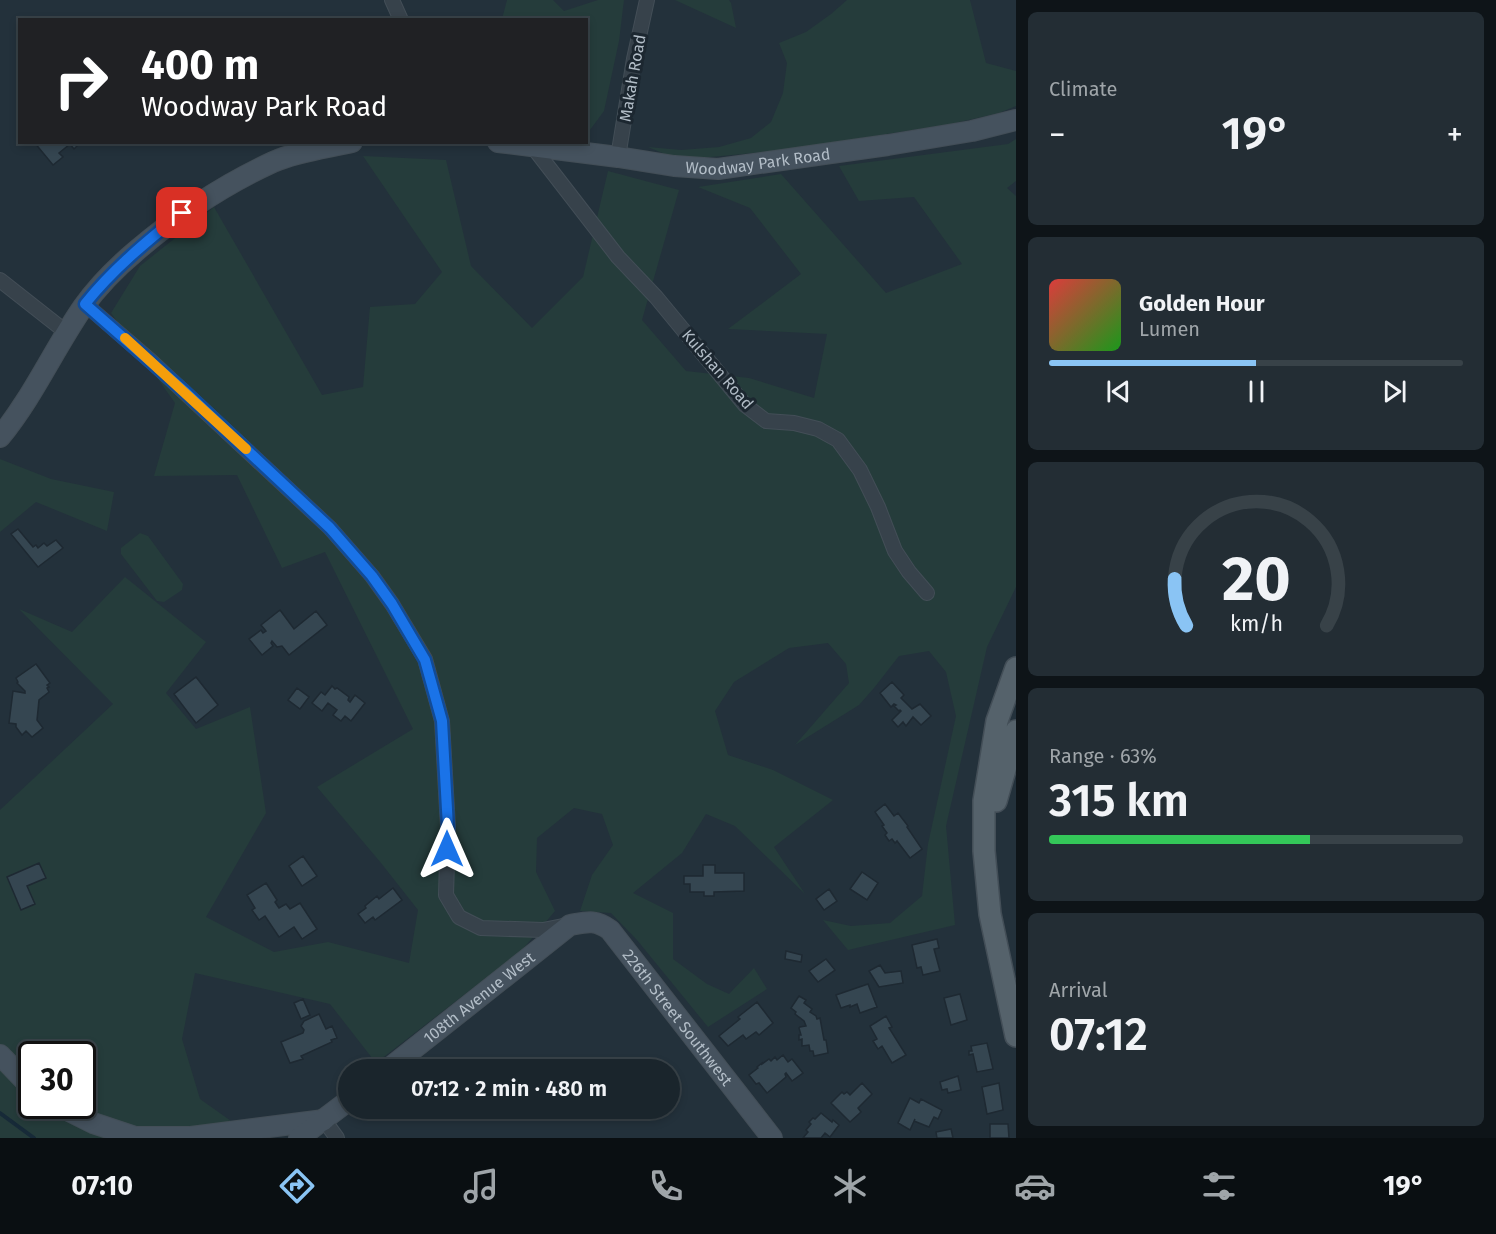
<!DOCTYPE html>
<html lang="en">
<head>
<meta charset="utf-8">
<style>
  :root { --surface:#1a252c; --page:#232d34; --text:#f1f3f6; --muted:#9fa5a9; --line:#384248; --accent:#8ac4f4 }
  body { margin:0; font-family:"Fira Sans",sans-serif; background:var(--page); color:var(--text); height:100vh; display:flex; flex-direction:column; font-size:22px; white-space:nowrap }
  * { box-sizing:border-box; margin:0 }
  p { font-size:20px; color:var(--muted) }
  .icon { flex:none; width:33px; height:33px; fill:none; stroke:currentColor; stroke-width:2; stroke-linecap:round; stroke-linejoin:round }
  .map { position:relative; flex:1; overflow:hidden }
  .side { display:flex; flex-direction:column; gap:12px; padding:12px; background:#0e1418; width:480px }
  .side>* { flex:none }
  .hud { position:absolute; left:18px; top:18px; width:570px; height:126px; border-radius:0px; box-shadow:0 3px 9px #0003,0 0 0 2px var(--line); background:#202124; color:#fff; overflow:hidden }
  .speed { position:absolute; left:18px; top:1041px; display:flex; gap:12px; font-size:30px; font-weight:700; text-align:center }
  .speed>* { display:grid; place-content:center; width:78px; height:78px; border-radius:50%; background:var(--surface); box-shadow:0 3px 9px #0003,0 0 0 2px var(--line); line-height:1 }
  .speed .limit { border:3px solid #111; border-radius:9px; background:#fff; color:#111 }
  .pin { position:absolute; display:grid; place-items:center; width:51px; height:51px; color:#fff; margin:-26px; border-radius:12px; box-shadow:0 3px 9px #0006 }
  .me { position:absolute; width:66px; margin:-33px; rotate:0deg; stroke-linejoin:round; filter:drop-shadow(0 0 4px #0008) }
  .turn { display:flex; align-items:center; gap:21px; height:126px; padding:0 24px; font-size:27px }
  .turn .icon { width:78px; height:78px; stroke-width:2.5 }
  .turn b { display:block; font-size:42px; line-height:51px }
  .big { font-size:45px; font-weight:600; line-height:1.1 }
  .side .tile { flex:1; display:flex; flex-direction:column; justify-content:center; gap:9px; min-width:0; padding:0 21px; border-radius:9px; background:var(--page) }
  .side .dial { align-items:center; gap:0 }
  .dial svg { height:156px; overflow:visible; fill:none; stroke:var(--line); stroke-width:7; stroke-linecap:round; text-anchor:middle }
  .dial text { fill:var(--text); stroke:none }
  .song { display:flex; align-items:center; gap:18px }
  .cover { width:72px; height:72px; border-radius:9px; background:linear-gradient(135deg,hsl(0 70% 55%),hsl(120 70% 35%)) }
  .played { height:6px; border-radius:3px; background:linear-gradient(90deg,var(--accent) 50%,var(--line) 50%) }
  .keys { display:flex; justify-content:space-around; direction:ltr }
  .heat { display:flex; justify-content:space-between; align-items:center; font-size:33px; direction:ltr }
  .charge { height:9px; border-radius:4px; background:linear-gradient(90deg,#34c759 63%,var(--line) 0) }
  .trip { position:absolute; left:338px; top:1059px; width:342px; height:60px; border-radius:30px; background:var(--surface); box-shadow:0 3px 9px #0003,0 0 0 2px var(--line); font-weight:600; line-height:60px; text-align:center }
  .menu { display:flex; height:96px; justify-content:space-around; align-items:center; background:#0a0f12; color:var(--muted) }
  .menu .icon { width:42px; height:42px }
  .menu .selected { color:var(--accent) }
  .menu b { font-size:27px; color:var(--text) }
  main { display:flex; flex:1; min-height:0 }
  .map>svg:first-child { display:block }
</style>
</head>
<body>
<main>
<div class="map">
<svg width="1016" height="1138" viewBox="0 0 1016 1138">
  <rect width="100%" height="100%" fill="#23313b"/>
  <path fill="#253c3b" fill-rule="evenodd" d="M507 0H553L564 11 598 0H624L619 41 604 111 587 134 586 20 502 19Z
    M675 0H729L731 3 736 28Z
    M847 0H970L986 63 1016 71V106L999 113 951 124 784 150 679 160 648 147 681 150 719 147 751 138 771 122 783 93 787 63 779 43 806 32 831 14Z
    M1016 139V181L1007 188 1016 196V587L987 647 946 826 955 925 848 950 823 920 851 926 890 923 922 896 928 844 956 716 946 672 929 651 899 656 874 688 859 705 795 745 849 683 846 664 828 643 789 648 734 682 715 711 728 755 773 770 833 800 774 847 805 894 735 826 706 814 682 853 633 893 673 913V959L707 984 729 994 754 968 767 989 708 1027 637 940 611 913 580 911 592 875 613 845 602 814 574 808 537 838 536 872 555 911 522 950 376 1063 330 1004 195 973 182 1039 200 1099 255 1138H0V810L113 704 19 609 72 632 125 577 206 642 166 693 196 729 250 707 266 813 206 917 274 952 328 942 409 963 418 910 381 863 317 787 413 729 325 552 282 568 237 475 154 476 175 403 111 313 140 266 214 207 322 395 363 387 370 307 415 304 442 272 363 156 446 160 471 266 532 328 583 277 608 171 679 190 642 320 686 371 749 378 814 398 827 334 728 329 801 274 750 208 698 187 781 174 886 293 962 264 914 197 859 201 839 166 1008 144ZM32 1054H82V1106H32Z
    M0 459 51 479 114 492 107 531 36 502 0 532Z
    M140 533 148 536 183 584 182 590 164 602 157 601 121 554V548Z"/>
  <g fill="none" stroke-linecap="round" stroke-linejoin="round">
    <path stroke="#172a38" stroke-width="4" d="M0 1113 34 1138"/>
  </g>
  <path fill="#354651" stroke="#1e2932" stroke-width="1.5" d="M34 142H81L74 149 70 144 59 153 63 157 53 165Z
    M18 529 33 547 36 545 38 548 44 543 47 546 56 540 63 548 38 567 11 534Z
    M280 610 294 629 316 611 327 625 289 655 282 646 277 647 272 641 271 643 273 646 262 655 249 639 261 630 263 633 266 631 261 625Z
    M36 664 50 683 47 685 49 687 47 688 49 692 39 700 37 720 43 728 32 737 26 731 22 735 16 727V724L9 723 13 691 25 693V691L17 683 18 682 16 678Z
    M196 677 218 705 196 723 174 694Z
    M892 682 904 695 901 698 912 709 920 704 931 716 921 725 913 717 906 726 903 722 898 727 892 720 901 711 900 710 899 711 894 706 896 705 894 704 891 707 880 693Z
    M332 686 335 689 337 688 349 697 348 700 350 702 355 695 365 703 351 721 345 716 341 721 333 715 337 710 328 703 322 711 312 703 321 692 325 695Z
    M297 688 309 697 300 709 288 700Z
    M885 804 894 816 898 813 908 826 907 827 922 849 910 858 897 841 895 843 892 839 889 841 885 835 887 833 882 826 884 825 875 812Z
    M303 856 317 876 302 886 289 866Z
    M39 863 46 878 27 886 35 904 21 910 7 877Z
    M703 865H715V873H744V891L714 892V896H704V892H690V884H684V876H703Z
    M862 872 878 883 867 900 850 889Z
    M266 883 277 900 275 902 279 908 286 904 290 909 300 903 317 929 302 939 294 927 279 937 265 916 259 920 252 910 255 908 247 895Z
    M393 888 402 900 375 920 373 917 365 923 358 914 366 908 365 906 377 896 379 899Z
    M829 889 837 901 824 910 816 899Z
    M937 939 939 948 934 949 940 971 923 975 921 967 917 968 912 945Z
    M786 951 802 955 801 962 785 959Z
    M826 959 835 970 818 982 809 971Z
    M880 965 885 973 901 971 903 983 879 987 869 971Z
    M868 984 877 1007 860 1013 857 1004 850 1007V1005L841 1008 836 995Z
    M960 994 967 1020 951 1025 944 998Z
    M799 996 806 1000 804 1003 812 1009 810 1012 816 1016 817 1019 820 1018 824 1040H826L828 1053 814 1056 813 1051H810L809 1045 802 1046V1039L799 1040V1035H801L799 1028 800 1027 806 1026 804 1021 795 1014 796 1012 791 1008Z
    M303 999 310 1015 301 1019 294 1003Z
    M757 1002 773 1023 759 1035 756 1032 746 1039 743 1035 728 1046 719 1036 740 1019 738 1017Z
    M319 1014 326 1029 332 1026 337 1038 331 1040 332 1042 301 1056 303 1059 290 1063 281 1042 303 1033 304 1030 301 1026 304 1021Z
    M886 1016 892 1027 889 1028 906 1055 892 1063 882 1046 878 1049 873 1041 877 1039 870 1026Z
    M987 1043 993 1069 977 1072 973 1054 969 1055V1051H972L971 1046Z
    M783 1055 788 1062 792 1059 803 1073 792 1081 786 1073 785 1074 786 1077 767 1093 759 1083 756 1084 749 1075 758 1068 757 1067 762 1063V1064L769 1059 771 1061 775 1057 777 1060Z
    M958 1076 961 1090 948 1093 947 1089 942 1090 940 1082Z
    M862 1083 872 1094 858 1108 861 1112 850 1122 831 1103 842 1092 844 1094 847 1092 850 1095Z
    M999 1083 1003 1110 987 1114 982 1087Z
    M910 1098 919 1103 921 1099 942 1110 938 1119 934 1117 929 1127 914 1121 915 1119 910 1130 898 1123Z
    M821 1113 832 1122 833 1120 839 1125 830 1137 825 1133 821 1138H803L808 1132 806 1130 811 1124 809 1122 813 1118 815 1119Z
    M990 1124H1008L1009 1138H990Z
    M951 1129 953 1138H937L936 1132Z"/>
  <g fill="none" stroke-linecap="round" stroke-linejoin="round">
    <defs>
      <path id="street" d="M392 0 401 20
        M533 147 618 257 656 297 745 405 766 421 794 423 818 429 838 440 860 470 878 507 895 551 909 572 927 593
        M618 157 634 59 647 0
        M0 280 66 332
        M85 304 151 361 330 528 372 576 392 604 425 659 442 721 448 827 446 895 459 917 481 928 543 930 568 925
        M324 1120 337 1138"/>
      <g id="secondary">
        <path id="s1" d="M498 142 618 157 674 166 718 169 888 145 972 131 1016 120"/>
        <path d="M0 437C33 397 54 349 83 307 98 286 117 267 136 251 178 215 223 185 273 162 298 151 326 148 352 142"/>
        <path d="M0 1055 32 1088"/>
        <path id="s2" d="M387 1070 570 925C587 922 595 919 610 930L772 1138"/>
        <path d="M59 1106 93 1123 135 1137H191L324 1120"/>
        <path d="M299 1138 348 1101"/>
      </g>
      <path id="primary" d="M1016 668 997 721 984 801V851L990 914 1016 1036
        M996 801 1016 731"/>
    </defs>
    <use href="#street" stroke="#434e57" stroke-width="16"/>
    <use href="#secondary" stroke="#434e57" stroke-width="22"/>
    <use href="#primary" stroke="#434e57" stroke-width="24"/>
    <use href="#street" stroke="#37424b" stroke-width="14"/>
    <use href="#secondary" stroke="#45525e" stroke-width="20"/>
    <use href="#primary" stroke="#55626b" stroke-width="21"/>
  </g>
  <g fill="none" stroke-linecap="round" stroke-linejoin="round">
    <defs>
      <path id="route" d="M182 213C147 241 113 269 85 304L184 391 330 528 372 576 392 604 425 660 442 721 448 827 447 849"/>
    </defs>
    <use href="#route" stroke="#114b97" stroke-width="15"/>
    <use href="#route" stroke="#1a73e8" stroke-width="10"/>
    <path stroke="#f59e0b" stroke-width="10" d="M125 338 246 449"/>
  </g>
  <g text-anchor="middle" stroke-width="6" stroke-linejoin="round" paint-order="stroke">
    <g font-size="16" fill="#b2bdc7" stroke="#1c2730">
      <text transform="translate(632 78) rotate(-80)" y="6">Makah Road</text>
      <text dy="6" stroke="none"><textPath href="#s1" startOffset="262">Woodway Park Road</textPath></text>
      <text transform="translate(718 369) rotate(49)" y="6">Kulshan Road</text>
      <text dy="6" stroke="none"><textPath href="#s2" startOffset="117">108th Avenue West</textPath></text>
      <text dy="6" stroke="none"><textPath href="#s2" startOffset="386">226th Street Southwest</textPath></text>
    </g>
  </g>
</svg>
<div class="speed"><div class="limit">30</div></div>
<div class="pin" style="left:182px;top:213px;background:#d93025"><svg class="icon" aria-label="arrive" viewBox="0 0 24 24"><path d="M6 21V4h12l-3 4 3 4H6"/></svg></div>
<svg class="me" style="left:447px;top:849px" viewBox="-20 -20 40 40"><path d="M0-17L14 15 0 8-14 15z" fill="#1a73e8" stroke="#fff" stroke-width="4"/></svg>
<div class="trip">07:12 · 2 min · 480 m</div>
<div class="hud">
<div class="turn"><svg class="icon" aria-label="right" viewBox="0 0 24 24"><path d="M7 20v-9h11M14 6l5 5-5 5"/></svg><div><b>400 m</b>Woodway Park Road</div></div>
</div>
</div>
<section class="side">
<div class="tile"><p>Climate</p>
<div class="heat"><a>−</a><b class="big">19°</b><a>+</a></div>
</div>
<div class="tile">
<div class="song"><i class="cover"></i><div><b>Golden Hour</b><p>Lumen</p></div></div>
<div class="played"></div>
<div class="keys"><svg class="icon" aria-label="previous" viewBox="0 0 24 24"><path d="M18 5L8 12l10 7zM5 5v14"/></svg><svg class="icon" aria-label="pause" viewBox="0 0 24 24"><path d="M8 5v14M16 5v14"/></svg><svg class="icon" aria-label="next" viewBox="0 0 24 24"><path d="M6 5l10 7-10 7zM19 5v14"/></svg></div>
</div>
<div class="tile dial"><svg viewBox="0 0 100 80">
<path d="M14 69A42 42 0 1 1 86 69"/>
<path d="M14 69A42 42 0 0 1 8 45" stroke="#8ac4f4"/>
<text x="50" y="56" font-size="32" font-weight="700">20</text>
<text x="50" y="72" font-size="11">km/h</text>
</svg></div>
<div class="tile"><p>Range · 63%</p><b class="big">315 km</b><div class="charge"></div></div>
<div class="tile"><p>Arrival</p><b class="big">07:12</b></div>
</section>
</main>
<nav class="menu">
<b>07:10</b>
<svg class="icon selected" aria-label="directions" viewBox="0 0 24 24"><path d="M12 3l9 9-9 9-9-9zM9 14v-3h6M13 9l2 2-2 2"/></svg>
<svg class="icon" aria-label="music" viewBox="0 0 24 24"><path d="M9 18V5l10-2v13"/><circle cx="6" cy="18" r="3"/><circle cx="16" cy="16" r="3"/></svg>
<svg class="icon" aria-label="phone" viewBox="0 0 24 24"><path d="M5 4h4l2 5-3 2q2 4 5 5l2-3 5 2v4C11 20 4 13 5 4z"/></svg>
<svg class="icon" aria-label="climate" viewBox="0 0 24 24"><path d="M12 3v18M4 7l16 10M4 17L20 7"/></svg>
<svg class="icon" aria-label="car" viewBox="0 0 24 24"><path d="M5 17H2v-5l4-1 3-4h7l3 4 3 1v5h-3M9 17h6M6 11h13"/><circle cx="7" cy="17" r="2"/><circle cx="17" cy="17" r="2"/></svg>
<svg class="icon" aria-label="filters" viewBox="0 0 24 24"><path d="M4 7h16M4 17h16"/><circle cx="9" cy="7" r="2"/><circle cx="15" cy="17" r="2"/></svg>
<b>19°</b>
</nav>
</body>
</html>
